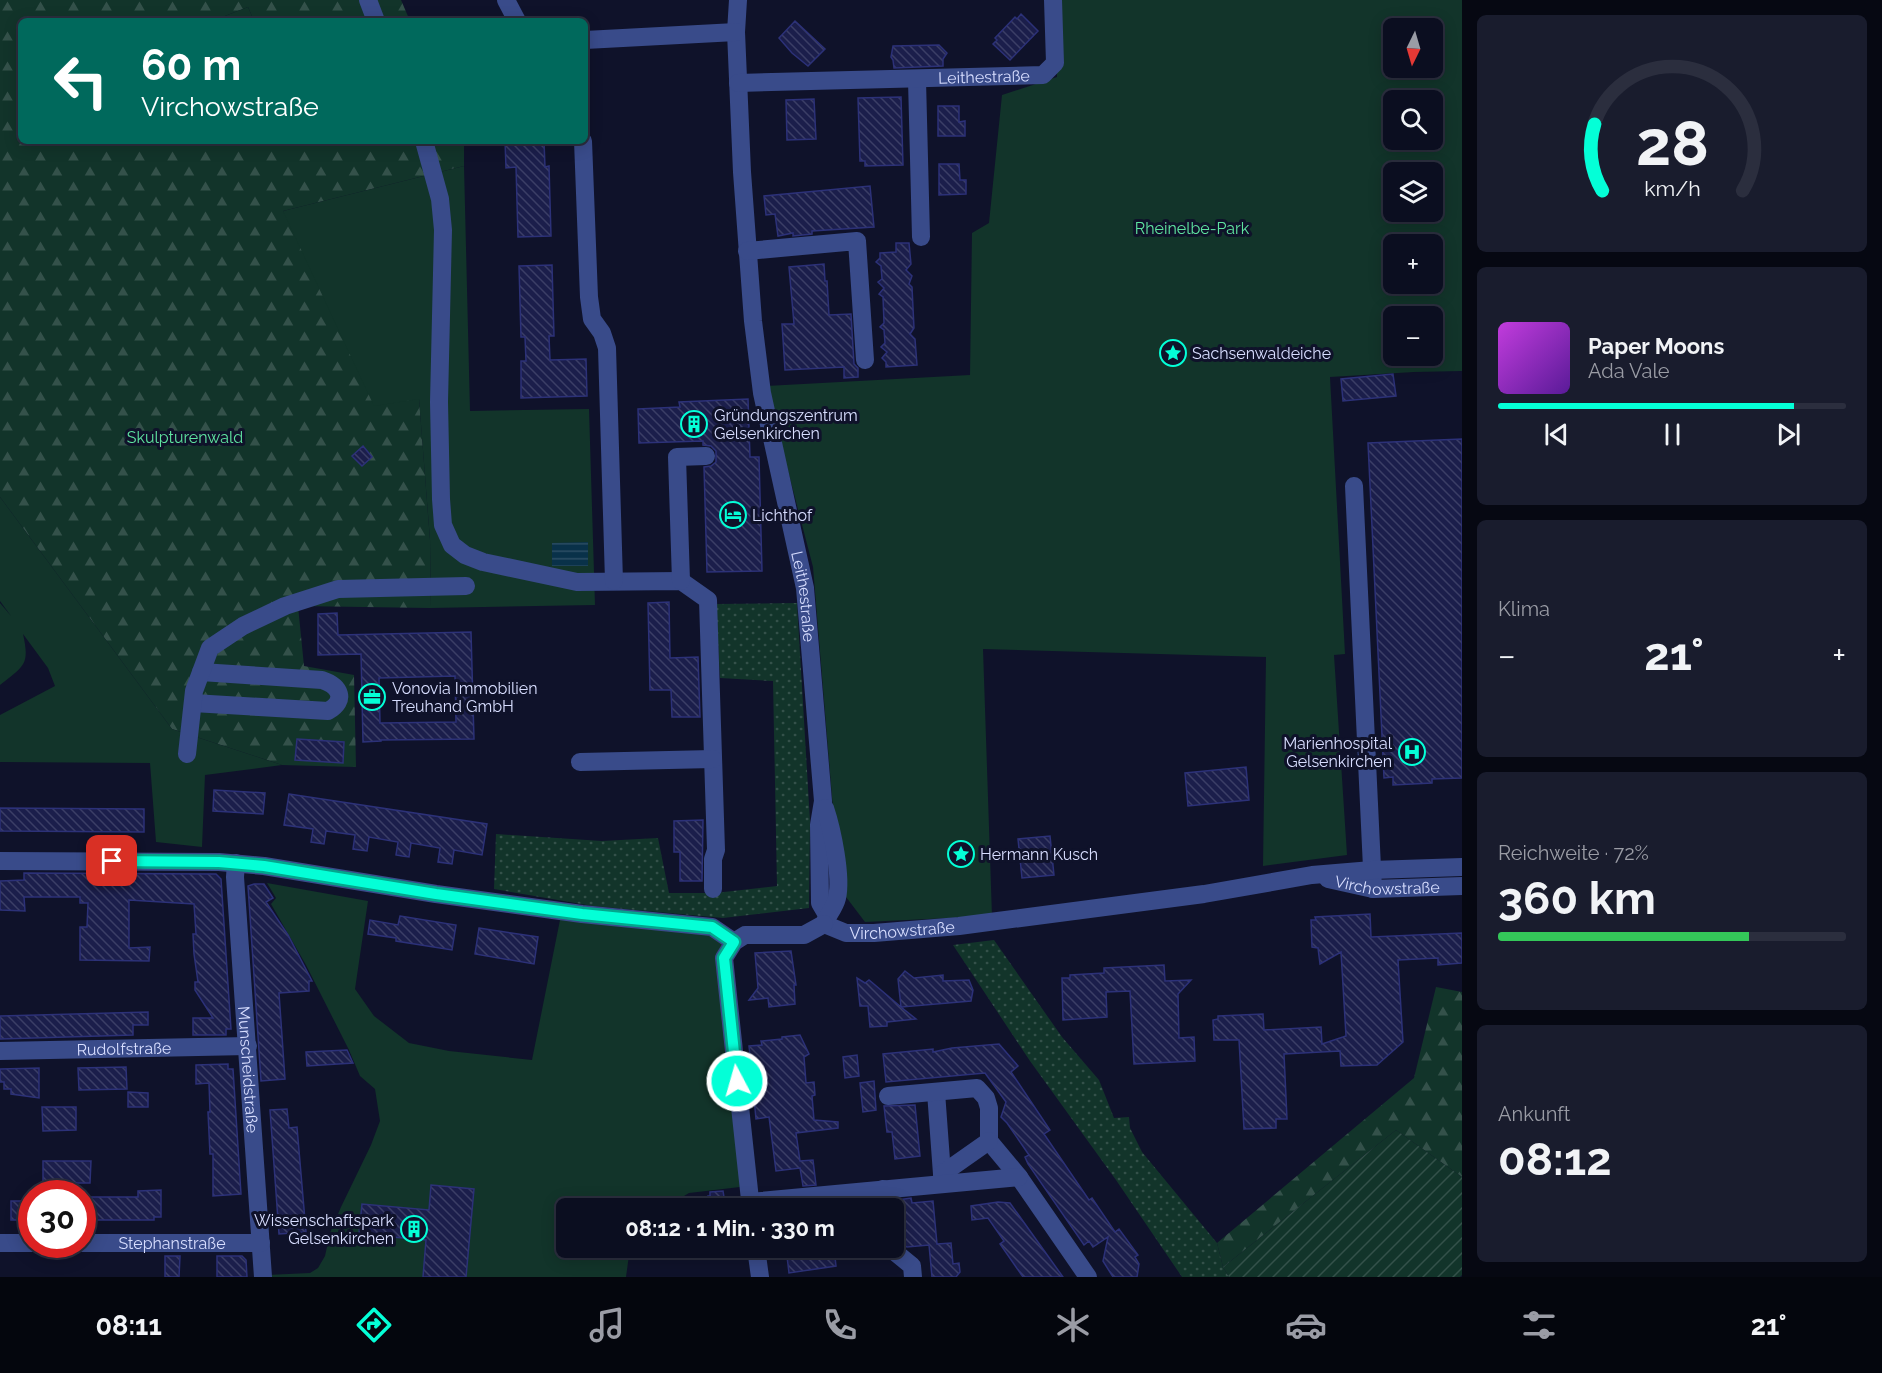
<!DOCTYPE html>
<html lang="de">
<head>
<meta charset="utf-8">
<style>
  :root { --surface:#0b0e20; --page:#191c2d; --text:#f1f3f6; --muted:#9a9ca5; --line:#2b2e3e; --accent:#04ffd7 }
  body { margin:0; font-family:Raleway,sans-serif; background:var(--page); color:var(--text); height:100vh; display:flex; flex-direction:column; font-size:22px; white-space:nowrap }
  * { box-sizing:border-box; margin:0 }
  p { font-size:20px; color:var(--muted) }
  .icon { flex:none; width:33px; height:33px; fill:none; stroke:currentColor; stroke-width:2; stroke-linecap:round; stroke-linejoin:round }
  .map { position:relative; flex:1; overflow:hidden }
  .details { display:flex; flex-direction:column; gap:15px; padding:15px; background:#060812; width:420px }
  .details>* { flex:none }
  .hud { position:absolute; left:18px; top:18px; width:570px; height:126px; border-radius:9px; box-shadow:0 3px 15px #0003,0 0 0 2px var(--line); background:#00695c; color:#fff; overflow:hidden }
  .needle { width:39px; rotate:185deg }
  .tools { position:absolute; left:1383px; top:18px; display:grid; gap:12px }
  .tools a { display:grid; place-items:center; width:60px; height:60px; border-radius:9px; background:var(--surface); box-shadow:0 3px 15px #0003,0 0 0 2px var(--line); font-size:30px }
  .speed { position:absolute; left:18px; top:1180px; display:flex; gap:12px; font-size:30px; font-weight:700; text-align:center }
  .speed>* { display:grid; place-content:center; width:78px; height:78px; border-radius:50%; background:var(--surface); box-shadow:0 3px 15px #0003,0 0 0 2px var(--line); line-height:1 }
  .speed .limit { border:9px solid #d22; background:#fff; color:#111 }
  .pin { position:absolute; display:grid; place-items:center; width:51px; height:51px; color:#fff; margin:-26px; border-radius:12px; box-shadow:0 3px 9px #0006 }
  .me { position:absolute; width:66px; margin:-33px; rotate:354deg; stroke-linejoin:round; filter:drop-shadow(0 0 4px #0008) }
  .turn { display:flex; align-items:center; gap:21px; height:126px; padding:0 24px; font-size:27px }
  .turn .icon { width:78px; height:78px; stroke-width:2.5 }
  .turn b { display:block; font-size:42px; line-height:51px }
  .big { font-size:45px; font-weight:700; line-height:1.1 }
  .details .card { flex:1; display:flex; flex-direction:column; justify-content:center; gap:9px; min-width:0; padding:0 21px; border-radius:9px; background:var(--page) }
  .details .dial { align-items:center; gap:0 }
  .dial svg { height:156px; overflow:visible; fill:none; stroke:var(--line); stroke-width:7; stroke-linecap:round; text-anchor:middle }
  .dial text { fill:var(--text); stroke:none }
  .song { display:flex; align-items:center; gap:18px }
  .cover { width:72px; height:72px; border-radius:9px; background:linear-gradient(135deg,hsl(290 70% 55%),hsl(270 70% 35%)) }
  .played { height:6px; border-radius:3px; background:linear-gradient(90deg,var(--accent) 85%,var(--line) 85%) }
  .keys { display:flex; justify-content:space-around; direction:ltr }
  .heat { display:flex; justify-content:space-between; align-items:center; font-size:33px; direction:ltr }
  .charge { height:9px; border-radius:4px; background:linear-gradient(90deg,#34c759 72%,var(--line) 0) }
  .trip { position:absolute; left:556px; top:1198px; width:348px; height:60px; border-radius:9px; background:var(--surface); box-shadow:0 3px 15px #0003,0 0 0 2px var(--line); font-weight:700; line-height:60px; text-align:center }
  .tabs { display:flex; height:96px; justify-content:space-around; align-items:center; background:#04060d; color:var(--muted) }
  .tabs .icon { width:42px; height:42px }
  .tabs .on { color:var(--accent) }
  .tabs b { font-size:27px; color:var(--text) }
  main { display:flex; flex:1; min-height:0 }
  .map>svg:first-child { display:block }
</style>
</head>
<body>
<main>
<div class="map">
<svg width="1462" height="1277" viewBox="0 0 1462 1277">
  <defs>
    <pattern id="grass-dots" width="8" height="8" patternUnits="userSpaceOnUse" patternTransform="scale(1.5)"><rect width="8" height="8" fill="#12342a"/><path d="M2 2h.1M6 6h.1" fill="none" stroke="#34514a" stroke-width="1.8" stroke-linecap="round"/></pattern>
    <pattern id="forest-firs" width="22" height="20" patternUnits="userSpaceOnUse" patternTransform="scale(1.5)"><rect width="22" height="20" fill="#12342a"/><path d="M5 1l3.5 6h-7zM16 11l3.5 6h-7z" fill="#34514a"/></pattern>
    <pattern id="garden-furrows" width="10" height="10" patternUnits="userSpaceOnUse" patternTransform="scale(1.5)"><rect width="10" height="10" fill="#12342a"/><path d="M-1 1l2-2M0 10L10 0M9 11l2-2" fill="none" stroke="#34514a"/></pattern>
    <pattern id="water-rules" width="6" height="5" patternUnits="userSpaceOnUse" patternTransform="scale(1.5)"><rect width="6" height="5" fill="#093149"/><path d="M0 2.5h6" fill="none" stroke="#2c4e64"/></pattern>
    <pattern id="building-back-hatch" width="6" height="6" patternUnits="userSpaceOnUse" patternTransform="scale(1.5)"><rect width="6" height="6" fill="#1b1e4b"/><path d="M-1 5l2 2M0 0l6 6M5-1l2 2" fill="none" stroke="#3b3e66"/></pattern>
  </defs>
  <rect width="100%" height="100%" fill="#0f122a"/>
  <path fill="url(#grass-dots)" d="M797 603 810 821 809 908 723 918 593 906 494 889 496 834 602 841 658 838 669 893H715L777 886 773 681 720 678 716 604Z
    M994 940 1062 1037 1099 1080 1114 1118 1129 1117 1130 1128 1142 1152 1217 1243 1223 1267 1229 1277H1182L1116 1180 1030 1061 953 945Z"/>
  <path fill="url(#forest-firs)" d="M0 0H401L410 21H254L248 7 212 21H21V141H464V166L283 211 419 398 430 540 431 608 298 606 304 666 354 675 356 767 282 765 172 729 0 497Z
    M1436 987 1462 992V1177L1396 1130 1223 1267 1217 1243 1414 1078Z"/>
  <path fill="#12342a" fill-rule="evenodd" d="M1056 0H1462V371L1414 372 1330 377 1345 654 1334 655 1347 855 1263 866 1266 657 983 649 992 916 865 922 846 897 833 809 813 567 766 386 970 375 972 233 989 223 1002 95 1057 77ZM1394 28H1432V68H1394ZM1394 100H1432V140H1394ZM1394 172H1432V212H1394ZM1394 244H1432V284H1394ZM1394 316H1432V356H1394Z
    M248 7 254 21H212Z
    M464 166 470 411 589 409 595 605 431 608 430 540 419 399 374 406 283 211Z
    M0 497 172 729 282 765 205 775 202 847 156 842 150 763 0 762V715L55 686 48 668 23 634C30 665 24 666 0 685V603L11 616 0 601Z
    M267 883 368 901 355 989 374 1016 409 1043 449 1051 532 1060 561 915 684 926 724 941 740 1187 689 1193 662 1209H567V1248H630L626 1277H267V1275L310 1273 318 1268 325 1256 330 1233 341 1207 371 1145 380 1121 375 1089 360 1076 349 1050 306 965 271 904 276 898Z"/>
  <path fill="url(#garden-furrows)" d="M1396 1130 1462 1177V1275L1460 1277H1229L1223 1267Z"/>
  <path fill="url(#water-rules)" d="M588 542V566H552V543Z"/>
  <path fill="url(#building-back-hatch)" stroke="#2c3178" stroke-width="1.5" fill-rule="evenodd" d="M1021 14 1038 31 1010 60 993 44 997 40 995 38 1015 17 1017 19Z
    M795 21 825 49 808 66 792 53 779 38Z
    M939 45 947 53 943 59V66L894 68 893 60 891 57 893 46Z
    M901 97 903 165 865 166V161H860L858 98Z
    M814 99 816 139 787 140 786 100Z
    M938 106H959V122L965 121V136H938Z
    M505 141H544L545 167 549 166 551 236 518 237 516 167 506 168Z
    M939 164H959L960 180H966V194L939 195Z
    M870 186 874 227 812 231V234L793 236V233L778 236 775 214 766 215 764 196Z
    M896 243H909L911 264 906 270 912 276 909 284 912 287 914 328 910 334 915 339 917 365 886 367V362L882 358 887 352 881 347 885 343 884 330 880 327 884 323 883 297 879 294 884 288 878 282 882 279 881 266 876 262 880 258V253L896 252Z
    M824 264 825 281H827L829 315 851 314 854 364 858 368V377L844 378V367L785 370 782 324H794L789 267Z
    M552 265 554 336H549L550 360 586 359 587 396 521 398V361H526L525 337H521L519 266Z
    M1393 374 1396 396 1343 401 1341 379Z
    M748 399 750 457H759L762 571 707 572 704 467 711 466 716 462V451L711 446 703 445V441L639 443 638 409 680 407 679 402Z
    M1462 439V778L1432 779V783L1393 785V777L1384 778 1368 443Z
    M363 446 372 457 362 466 352 456Z
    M669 602 670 658 698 657 700 717H672L671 690H650L648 603Z
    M337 613 338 635 471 632 474 739 381 740V741L363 742 361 654 318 655V614ZM455 676 456 722 380 723 379 678Z
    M297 739 344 742 343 763 295 760Z
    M1246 767 1249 800 1188 806 1185 773Z
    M214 790 265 793 263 814 213 811Z
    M289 794 487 824 482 855 454 850 452 864 438 862 440 848 411 843 409 857 402 856 396 855 398 842 369 837 367 851 353 849 355 835 326 831 324 844 311 842 313 829 284 825Z
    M0 808 144 809V832L0 831Z
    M703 820 702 881H680V852H674V821Z
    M1050 836 1054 875 1022 878 1018 839Z
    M24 873 216 874 221 879 231 1029H226V1035H193V1018H213L195 990V982H198L194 954 193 934H196L194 904 129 900V948L150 947 149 961 80 960V927H87L88 903H80V897H24L25 911 0 910V881L24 880Z
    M254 884H264L273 898 266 902 288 935 312 981H309V991L279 993 285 1079 261 1081 248 886Z
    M1370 914 1371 937 1462 933V963L1438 965V958L1398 960 1403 1042 1377 1065 1341 1066 1340 1051 1284 1054 1287 1119H1276V1128L1244 1129 1239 1040H1214L1213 1020 1218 1019V1016L1263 1014 1264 1030 1321 1027 1322 1044 1346 1036 1341 952 1320 964 1318 948 1312 947 1311 920H1316L1315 917Z
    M400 916 456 925 452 950 396 941V938L368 934 370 920 398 925Z
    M479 928 538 937 534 964 475 954Z
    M791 951 796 985H794L795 1004 769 1007 768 998 749 1000 758 988 755 953Z
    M1164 965 1165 981 1191 980 1178 994 1179 1038 1194 1037 1195 1061 1134 1064 1130 991 1106 992 1107 1017 1063 1020 1062 978H1070V975L1104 973V968Z
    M905 971 914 978 943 975V981L969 980 973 990 971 1001 901 1007 916 1019 887 1022V1026L870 1027 868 1006H860L857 978 865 983 869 980 901 1007 898 979Z
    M148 1012V1025H133V1035L0 1039V1016Z
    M800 1035 809 1054 804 1057 806 1083 814 1082 815 1095 812 1096 814 1120 838 1122V1128L796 1133 800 1161 813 1160 816 1185 803 1186 800 1168 776 1171 769 1117 756 1119 749 1046 762 1045 761 1041 782 1039V1037Z
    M999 1044 1018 1066 1011 1072 1050 1130 1044 1134 1089 1200 1092 1198 1115 1232 1119 1229 1138 1255 1135 1257 1139 1264 1137 1277H1113L1103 1261 1108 1237 1093 1247 1089 1241 1084 1245 1028 1164 1025 1157 1029 1155 1007 1123 1001 1117 1006 1102 985 1073 886 1082 883 1054 933 1049V1052L952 1048Z
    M347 1050 353 1063 307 1066 306 1052Z
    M857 1055 859 1076 845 1078 843 1057Z
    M228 1064V1069H233L241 1194 213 1196V1154H210L208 1112H210L209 1083 196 1084V1065Z
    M126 1067 127 1089 79 1090 78 1068Z
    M39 1068V1098L11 1094V1089H4V1082H0V1069Z
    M874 1081 876 1110 863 1112 860 1083Z
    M128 1092 148 1093V1107H128Z
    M915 1105 920 1156 895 1159 892 1132H887L884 1106Z
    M42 1107H76V1130L43 1131Z
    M287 1109 289 1128 297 1127 306 1232 279 1234 270 1110Z
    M43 1161H91L90 1183H43Z
    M431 1185 474 1189 466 1277H423L426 1240 359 1234 362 1204 429 1210Z
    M161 1190V1217H154V1220H90V1197H138V1191Z
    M723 1191 726 1209H709L708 1196H710V1192Z
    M911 1198 912 1203 933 1201 937 1244 951 1243 953 1264 959 1263 960 1272 956 1277H932L929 1245 907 1247 904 1245 898 1200Z
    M11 1201H32V1220H11Z
    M998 1202 1010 1203 1063 1277H1023L1000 1244 1004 1241 988 1218 972 1220 971 1206Z
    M786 1248H834L836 1266 789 1273Z
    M165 1256H180L179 1277H165Z
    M217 1256H242L246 1260 247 1277H217Z"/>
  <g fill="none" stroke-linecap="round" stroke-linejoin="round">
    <g stroke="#394b8a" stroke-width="18">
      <path d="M368 0 376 21"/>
      <path d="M506 0 517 21"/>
      <path id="s1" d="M738 0 736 32 742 172 753 321 762 393 805 588 823 801 819 825 820 903 827 915"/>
      <path d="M585 40 736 32"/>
      <path d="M917 80 921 237"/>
      <path id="s2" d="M738 83 1043 75 1055 63 1053 0"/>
      <path d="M424 141 440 199 443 230 439 402 441 499 443 525 452 545 465 555 483 562 577 582 681 581 708 600 716 850 713 859V889"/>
      <path d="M583 141 589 297 592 319 602 333 607 348 614 581"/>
      <path d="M747 251 857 241 865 360"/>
      <path d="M1354 486 1373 889"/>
      <path d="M681 581 677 457 706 456"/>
      <path d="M193 703 328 711C347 700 340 686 322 680L201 672"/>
      <path d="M187 754 194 691 210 648 243 626 285 606 338 589 466 586"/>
      <path d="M580 762 713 759"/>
      <path d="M0 861 219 862 264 866 436 894 582 914 712 927 734 942"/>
      <path id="s3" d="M236 863 235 877 263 1277"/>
      <path id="s4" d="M1328 879 1373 889 1462 886"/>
      <path id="s5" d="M824 924 846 933H874L959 926 1204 894 1312 875 1372 870 1462 867"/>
      <path d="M824 924C827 916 835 907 837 898 842 876 832 829 825 808"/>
      <path id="s6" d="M0 1051 248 1046"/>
      <path d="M936 1092 942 1174"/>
      <path d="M888 1096 977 1088 986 1098 989 1108V1141L1019 1177 1088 1277"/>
      <path d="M943 1183 942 1174 989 1141"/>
      <path d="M883 1189 885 1209"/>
      <path d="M750 1202 1019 1177"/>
      <path d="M751 1209 724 958 734 942 745 935H804L824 924"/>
      <path d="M0 1243H32"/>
      <path id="s7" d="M82 1243H261"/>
      <path d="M756 1248 760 1277"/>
      <path d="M890 1248 912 1266 913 1277"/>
    </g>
  </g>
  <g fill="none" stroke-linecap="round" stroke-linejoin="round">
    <defs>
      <path id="route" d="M112 861 219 862 264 866 436 894 582 914 712 927 734 942 724 958 737 1081"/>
    </defs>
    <use href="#route" stroke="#03a68c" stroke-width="15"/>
    <use href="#route" stroke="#04ffd7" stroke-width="10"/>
  </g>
  <defs>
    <symbol id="sight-ring" viewBox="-11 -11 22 22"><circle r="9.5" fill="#0f122a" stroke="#04ffd7" stroke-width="1.5"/><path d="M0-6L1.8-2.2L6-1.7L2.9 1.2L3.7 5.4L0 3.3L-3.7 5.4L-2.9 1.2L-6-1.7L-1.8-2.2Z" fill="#04ffd7"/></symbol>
    <symbol id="building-ring" viewBox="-11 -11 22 22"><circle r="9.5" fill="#0f122a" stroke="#04ffd7" stroke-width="1.5"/><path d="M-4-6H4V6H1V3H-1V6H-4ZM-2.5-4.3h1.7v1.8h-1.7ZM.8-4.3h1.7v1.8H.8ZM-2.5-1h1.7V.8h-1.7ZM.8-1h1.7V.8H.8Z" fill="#04ffd7"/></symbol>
    <symbol id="hotel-ring" viewBox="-11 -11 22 22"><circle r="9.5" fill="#0f122a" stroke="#04ffd7" stroke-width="1.5"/><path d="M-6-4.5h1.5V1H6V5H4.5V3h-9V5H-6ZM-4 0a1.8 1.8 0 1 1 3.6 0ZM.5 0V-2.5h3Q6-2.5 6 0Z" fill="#04ffd7"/></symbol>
    <symbol id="office-ring" viewBox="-11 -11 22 22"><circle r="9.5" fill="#0f122a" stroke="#04ffd7" stroke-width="1.5"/><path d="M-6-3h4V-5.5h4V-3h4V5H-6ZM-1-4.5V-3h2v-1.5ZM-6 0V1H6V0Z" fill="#04ffd7"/></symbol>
    <symbol id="hospital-ring" viewBox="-11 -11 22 22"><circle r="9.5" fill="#0f122a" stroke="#04ffd7" stroke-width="1.5"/><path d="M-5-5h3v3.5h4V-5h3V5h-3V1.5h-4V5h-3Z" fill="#04ffd7"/></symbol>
  </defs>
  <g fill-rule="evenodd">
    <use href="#sight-ring" x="1158" y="338" width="30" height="30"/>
    <use href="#building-ring" x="679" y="409" width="30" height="30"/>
    <use href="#hotel-ring" x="718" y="500" width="30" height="30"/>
    <use href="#office-ring" x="357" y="682" width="30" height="30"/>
    <use href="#hospital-ring" x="1397" y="737" width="30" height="30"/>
    <use href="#sight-ring" x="946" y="839" width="30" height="30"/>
    <use href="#building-ring" x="399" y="1214" width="30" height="30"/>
  </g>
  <g text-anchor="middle" stroke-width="6" stroke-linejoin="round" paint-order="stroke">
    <g font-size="16" fill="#d8deff" stroke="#0f122a">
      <text dy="6" stroke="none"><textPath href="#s2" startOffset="246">Leithestraße</textPath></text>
      <text dy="6" stroke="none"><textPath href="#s1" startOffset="602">Leithestraße</textPath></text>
      <text dy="6" stroke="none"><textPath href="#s4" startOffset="60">Virchowstraße</textPath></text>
      <text dy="6" stroke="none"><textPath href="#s5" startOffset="80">Virchowstraße</textPath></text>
      <text dy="6" stroke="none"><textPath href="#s6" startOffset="124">Rudolfstraße</textPath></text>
      <text dy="6" stroke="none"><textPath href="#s3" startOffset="207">Munscheidstraße</textPath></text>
      <text dy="6" stroke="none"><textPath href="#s7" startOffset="90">Stephanstraße</textPath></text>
    </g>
    <g font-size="16" fill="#5fe4a0" stroke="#0f122a">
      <text x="1192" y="234">Rheinelbe-Park</text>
      <text x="185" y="443">Skulpturenwald</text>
    </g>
    <g font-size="16" fill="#d8deff" stroke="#0f122a" text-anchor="start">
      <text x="1192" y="359">Sachsenwaldeiche</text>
      <text x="714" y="421">Gründungszentrum<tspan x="714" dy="18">Gelsenkirchen</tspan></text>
      <text x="752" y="521">Lichthof</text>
      <text x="392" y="694">Vonovia Immobilien<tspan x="392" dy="18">Treuhand GmbH</tspan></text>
      <text x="1392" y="749" text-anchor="end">Marienhospital<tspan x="1392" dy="18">Gelsenkirchen</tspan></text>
      <text x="980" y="860">Hermann Kusch</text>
      <text x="394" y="1226" text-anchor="end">Wissenschaftspark<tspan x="394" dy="18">Gelsenkirchen</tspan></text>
    </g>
  </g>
</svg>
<div class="tools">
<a><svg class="needle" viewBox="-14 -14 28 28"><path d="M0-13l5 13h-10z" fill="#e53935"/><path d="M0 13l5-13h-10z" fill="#9a9ca5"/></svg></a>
<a><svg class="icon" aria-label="search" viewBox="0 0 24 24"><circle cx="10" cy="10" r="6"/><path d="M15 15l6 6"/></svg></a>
<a><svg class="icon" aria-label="layers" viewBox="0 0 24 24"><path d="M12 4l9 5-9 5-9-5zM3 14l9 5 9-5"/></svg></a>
<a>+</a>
<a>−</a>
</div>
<div class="speed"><div class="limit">30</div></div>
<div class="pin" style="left:112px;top:861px;background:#d93025"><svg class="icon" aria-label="arrive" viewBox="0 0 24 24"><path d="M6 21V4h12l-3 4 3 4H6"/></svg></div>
<svg class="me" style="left:737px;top:1081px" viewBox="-20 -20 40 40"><circle r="17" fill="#04ffd7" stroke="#fff" stroke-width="3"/><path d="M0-11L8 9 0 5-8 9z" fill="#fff"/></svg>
<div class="trip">08:12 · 1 Min. · 330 m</div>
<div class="hud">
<div class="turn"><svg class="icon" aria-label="left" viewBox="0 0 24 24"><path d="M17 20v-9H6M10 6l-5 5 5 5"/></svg><div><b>60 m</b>Virchowstraße</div></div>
</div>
</div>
<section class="details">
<div class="card dial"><svg viewBox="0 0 100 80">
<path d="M14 69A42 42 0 1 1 86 69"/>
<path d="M14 69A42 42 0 0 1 10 35" stroke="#04ffd7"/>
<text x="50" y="56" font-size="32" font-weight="700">28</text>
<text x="50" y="72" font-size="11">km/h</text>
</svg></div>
<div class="card">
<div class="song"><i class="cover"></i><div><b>Paper Moons</b><p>Ada Vale</p></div></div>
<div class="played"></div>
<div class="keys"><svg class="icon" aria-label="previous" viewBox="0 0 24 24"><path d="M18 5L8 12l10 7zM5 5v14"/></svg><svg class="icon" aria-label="pause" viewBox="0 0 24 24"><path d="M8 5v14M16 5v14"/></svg><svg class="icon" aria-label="next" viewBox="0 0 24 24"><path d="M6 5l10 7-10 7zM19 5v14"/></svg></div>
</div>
<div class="card"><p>Klima</p>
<div class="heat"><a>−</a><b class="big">21°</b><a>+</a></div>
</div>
<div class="card"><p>Reichweite · 72%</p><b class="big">360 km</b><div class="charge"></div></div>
<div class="card"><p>Ankunft</p><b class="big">08:12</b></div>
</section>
</main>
<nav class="tabs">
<b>08:11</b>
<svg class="icon on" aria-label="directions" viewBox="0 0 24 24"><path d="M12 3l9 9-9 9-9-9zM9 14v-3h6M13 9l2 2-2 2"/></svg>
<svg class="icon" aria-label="music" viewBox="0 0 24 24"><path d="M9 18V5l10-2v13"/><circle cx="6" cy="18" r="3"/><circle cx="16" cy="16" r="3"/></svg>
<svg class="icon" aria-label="phone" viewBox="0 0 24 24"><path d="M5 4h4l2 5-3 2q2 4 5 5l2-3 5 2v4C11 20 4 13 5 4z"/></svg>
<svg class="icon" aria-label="climate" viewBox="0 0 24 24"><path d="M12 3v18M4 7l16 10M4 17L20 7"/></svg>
<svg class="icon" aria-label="car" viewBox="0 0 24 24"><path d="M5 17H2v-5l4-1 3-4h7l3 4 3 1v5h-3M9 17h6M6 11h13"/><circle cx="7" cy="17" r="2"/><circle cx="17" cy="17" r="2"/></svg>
<svg class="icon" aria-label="filters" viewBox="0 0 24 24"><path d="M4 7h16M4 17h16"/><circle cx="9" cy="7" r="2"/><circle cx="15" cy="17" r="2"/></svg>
<b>21°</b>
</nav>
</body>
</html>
